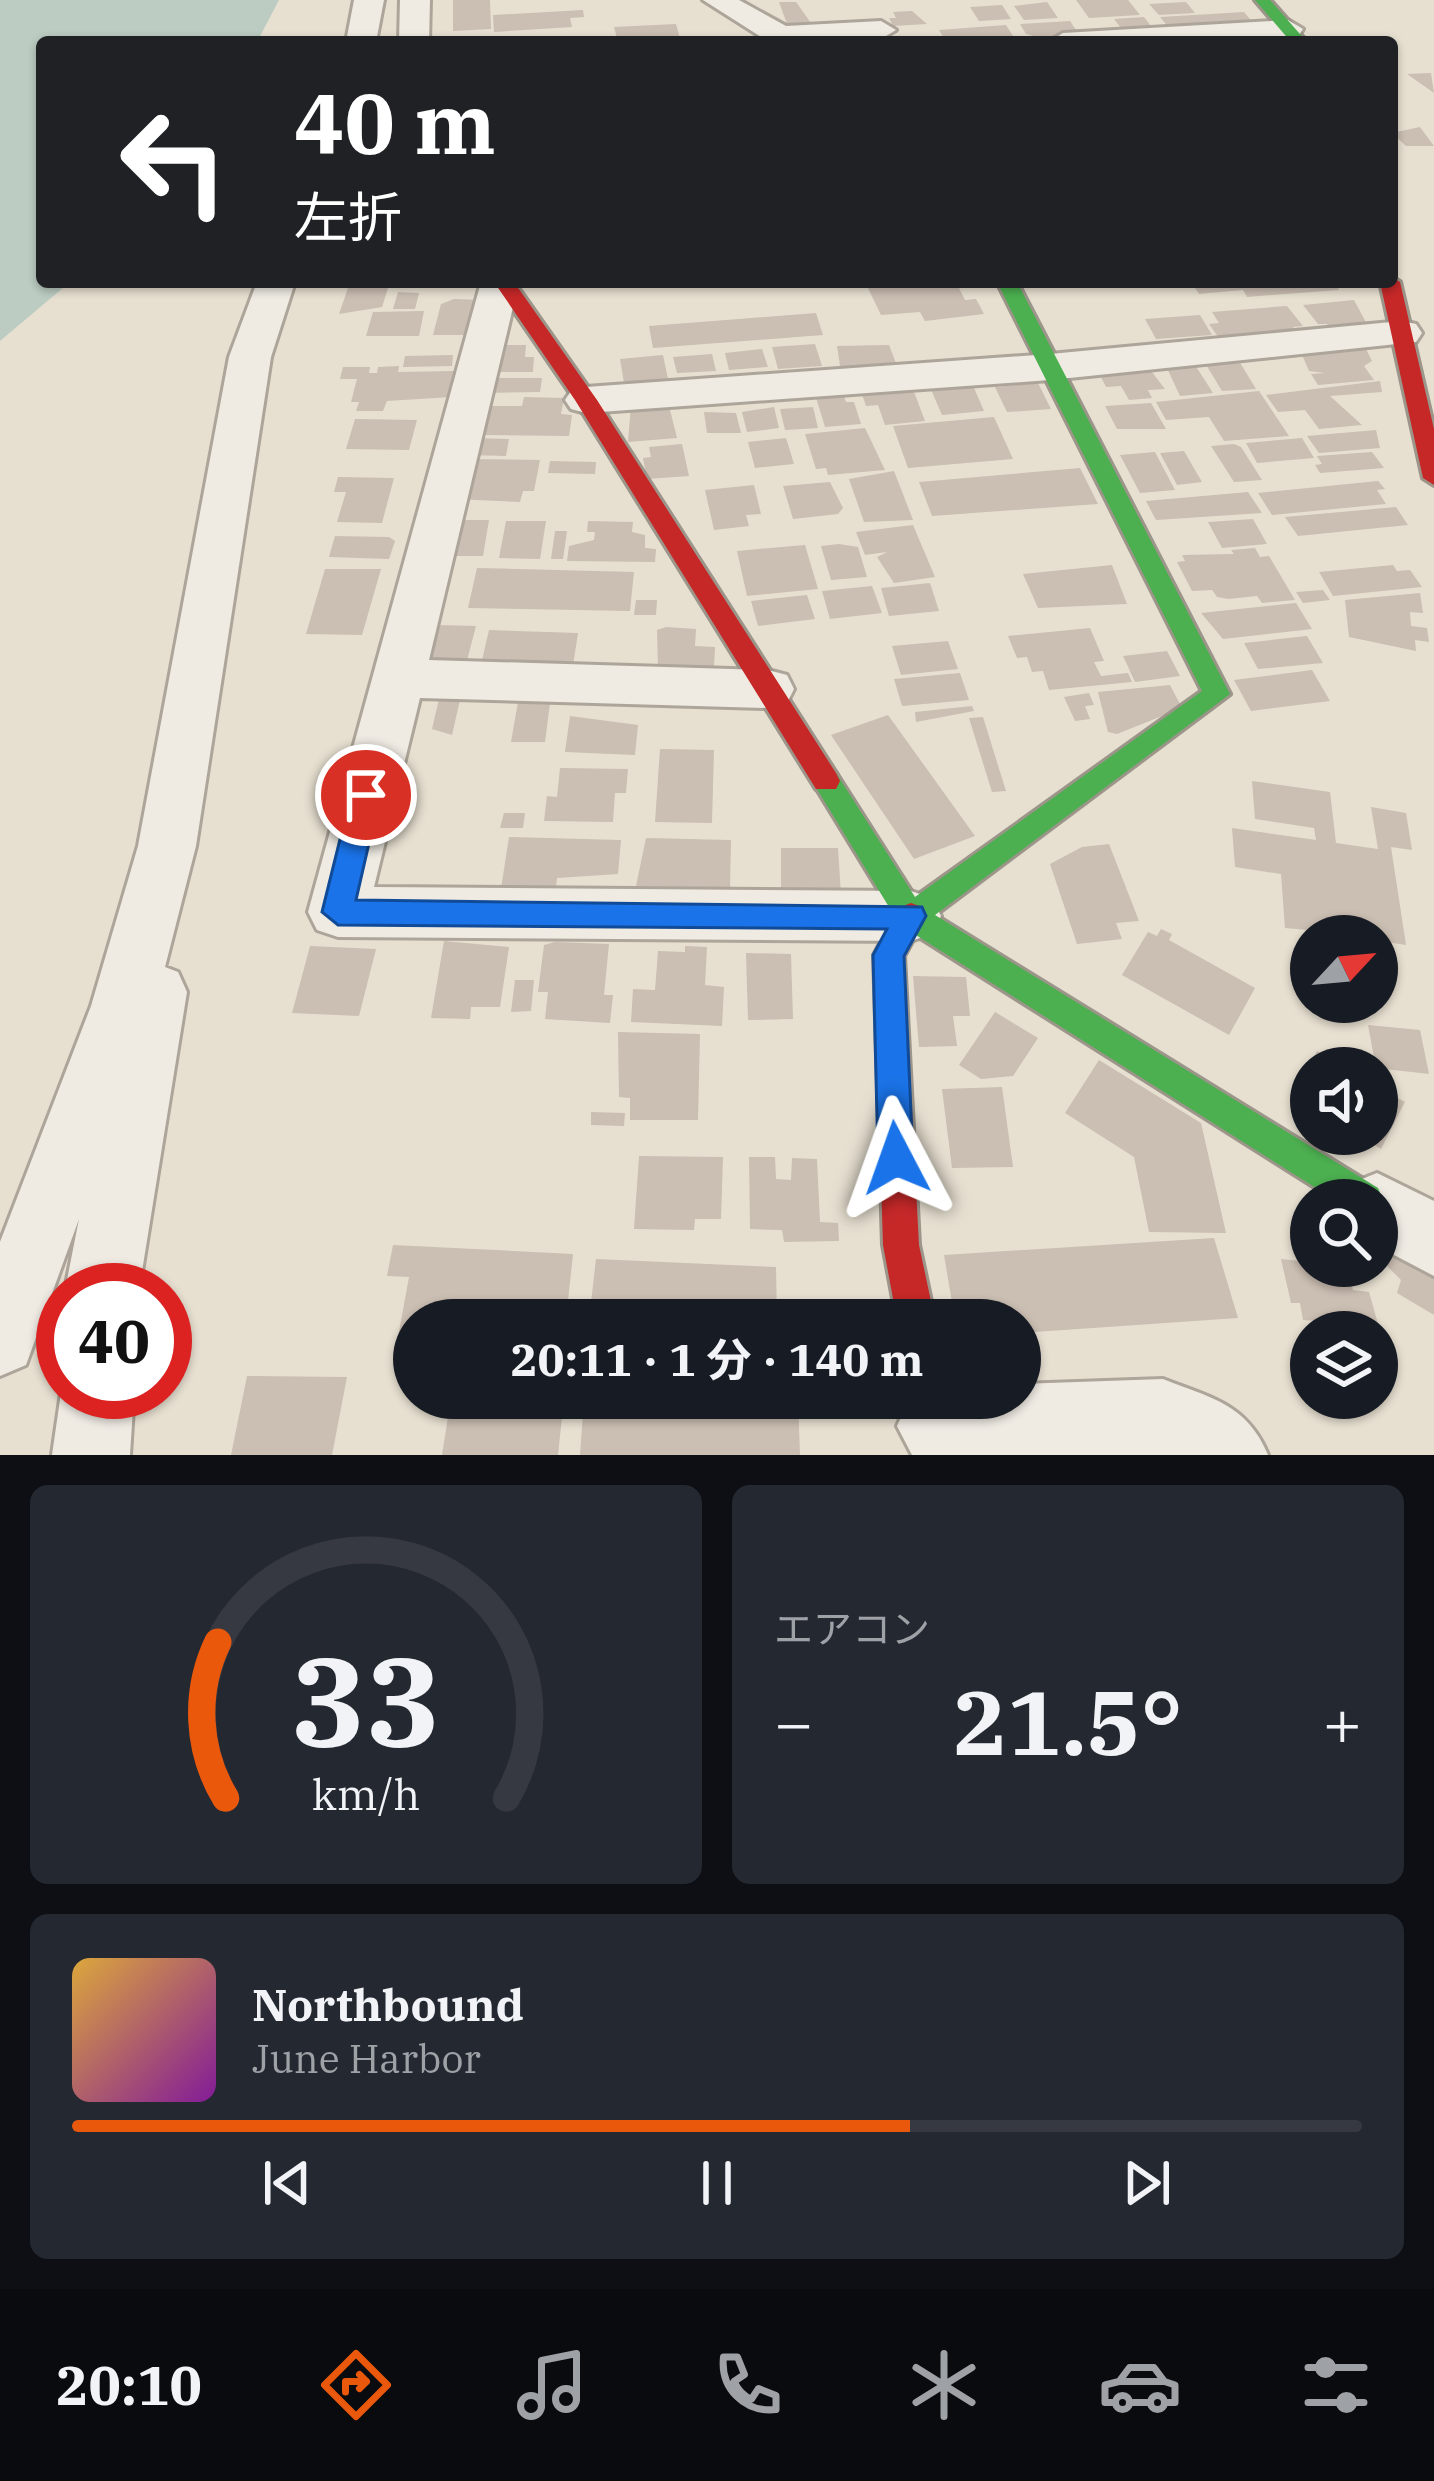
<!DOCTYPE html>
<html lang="ja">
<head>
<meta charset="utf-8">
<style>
  :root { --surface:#171b24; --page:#242831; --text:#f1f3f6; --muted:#9ea1a6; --line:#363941; --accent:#ea580c }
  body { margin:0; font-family:"IBM Plex Serif","Noto Sans JP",serif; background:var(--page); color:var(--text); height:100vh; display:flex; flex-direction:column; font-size:45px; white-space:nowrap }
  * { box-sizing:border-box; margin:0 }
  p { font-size:39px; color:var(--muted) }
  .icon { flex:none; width:66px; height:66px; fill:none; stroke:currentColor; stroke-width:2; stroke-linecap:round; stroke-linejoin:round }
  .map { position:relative; height:1455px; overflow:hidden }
  .side { display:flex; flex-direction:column; gap:30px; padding:30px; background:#0d0f14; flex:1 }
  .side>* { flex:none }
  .top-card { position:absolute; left:36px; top:36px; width:1362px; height:252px; border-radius:12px; box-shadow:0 3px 9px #0004; background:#202124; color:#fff; overflow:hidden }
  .needle { width:78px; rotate:64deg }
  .controls { position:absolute; left:1290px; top:915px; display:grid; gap:24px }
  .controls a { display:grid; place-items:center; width:108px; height:108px; border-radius:50%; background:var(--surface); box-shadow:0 3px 9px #0004; font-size:60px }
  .speed { position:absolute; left:36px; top:1263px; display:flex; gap:24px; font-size:60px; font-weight:700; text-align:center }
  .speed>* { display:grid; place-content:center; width:156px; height:156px; border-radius:50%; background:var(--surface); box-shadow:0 3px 9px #0004; line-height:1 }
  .speed .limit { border:18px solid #d22; background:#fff; color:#111 }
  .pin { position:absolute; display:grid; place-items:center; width:102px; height:102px; color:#fff; margin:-51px; border:6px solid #fff; border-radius:50%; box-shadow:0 3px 12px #0007 }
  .me { position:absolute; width:132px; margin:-66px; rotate:356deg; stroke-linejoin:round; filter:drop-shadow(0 0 9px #0008) }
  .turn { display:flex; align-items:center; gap:42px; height:252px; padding:0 60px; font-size:54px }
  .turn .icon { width:156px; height:156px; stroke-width:2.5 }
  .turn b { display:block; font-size:84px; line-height:102px }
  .big { font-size:90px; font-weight:700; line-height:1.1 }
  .side .tile { flex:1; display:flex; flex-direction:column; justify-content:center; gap:18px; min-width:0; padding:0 42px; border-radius:18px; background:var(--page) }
  .side .dial { align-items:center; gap:0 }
  .dial svg { height:312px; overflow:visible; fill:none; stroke:var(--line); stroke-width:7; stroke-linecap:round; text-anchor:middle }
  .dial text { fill:var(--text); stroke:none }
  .song { display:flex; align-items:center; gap:36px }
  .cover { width:144px; height:144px; border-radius:18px; background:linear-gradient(135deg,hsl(40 70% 55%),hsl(290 70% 35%)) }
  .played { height:12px; border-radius:6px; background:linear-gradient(90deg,var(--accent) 65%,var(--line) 65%) }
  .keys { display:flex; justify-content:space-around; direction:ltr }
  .heat { display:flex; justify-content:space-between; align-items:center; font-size:66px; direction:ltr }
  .side .tiles { flex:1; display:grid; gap:30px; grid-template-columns:1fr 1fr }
  .tile:last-child { grid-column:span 2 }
  .trip { position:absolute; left:393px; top:1299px; width:648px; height:120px; border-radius:60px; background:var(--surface); box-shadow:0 3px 9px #0004; font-weight:700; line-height:120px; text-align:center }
  .tabs { display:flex; height:192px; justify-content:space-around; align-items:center; background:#090b0e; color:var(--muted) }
  .tabs .icon { width:84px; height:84px }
  .tabs .current { color:var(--accent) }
  .tabs b { font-size:54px; color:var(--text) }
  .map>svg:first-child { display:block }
</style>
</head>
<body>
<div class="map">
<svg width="1434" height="1455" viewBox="0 0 1434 1455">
  <rect width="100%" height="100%" fill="#e7e0d1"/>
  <path fill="#bcccc2" d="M0 0H279L257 42H42V282H70L0 341Z"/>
  <path fill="#cbbeb2" d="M453 0H490L491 29 453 31Z
    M1076 0H1128L1140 15 1089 18Z
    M779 2H796L811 23 787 24Z
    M1047 2 1058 18 1024 20 1014 6Z
    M1186 2 1195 13 1159 15 1149 4Z
    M1002 5 1011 19 979 21 970 7Z
    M583 10 584 17 570 18 572 27 494 32 493 15Z
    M912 11 927 24 893 26 889 18H896L893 12Z
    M1244 12 1254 24 1170 29 1160 17Z
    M1144 17 1154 30 1124 32 1114 19Z
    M1070 21 1080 36 1041 38 1026 34 1020 24Z
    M676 24 681 42H618L614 27Z
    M1006 25 1013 36 945 40 939 30Z
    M1431 73 1434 93 1407 74Z
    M1420 127 1434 146H1406L1392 133Z
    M350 282H390L382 307 339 314Z
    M956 282 965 300 976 299 984 314 925 321 920 312 881 315 867 286Z
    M1191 282H1336L1339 290 1247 297 1243 290 1199 294Z
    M398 292 419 293 415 309H393Z
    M454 299 484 300 477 335H433L441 304Z
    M1354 300 1369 328 1333 331 1327 324H1318L1303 305Z
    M1287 306 1303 326 1293 327 1298 335 1221 341 1209 324 1219 323 1212 312Z
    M424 311 419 336H366L373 312Z
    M816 313 823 335 653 348 649 326Z
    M1200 315 1212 335 1156 339 1145 319Z
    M815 344 822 366 778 369 772 347Z
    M501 345H526L525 357H534L533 372H498Z
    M889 345 899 371 841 372 837 346Z
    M1365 347 1372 361 1364 366 1374 380 1318 385 1311 374 1325 373 1309 371 1300 350Z
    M762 349 768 367 729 370 725 353Z
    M712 354 716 371 677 373 673 357Z
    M453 355 452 366 403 367 405 356Z
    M663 355 668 379 624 383 620 359Z
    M1239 361 1256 389 1222 391 1205 363Z
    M1187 364 1197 368 1213 393 1180 396 1166 366Z
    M399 366 398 372 456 371 451 397 387 401 383 411H356L359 402H351L357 379H340L343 367H370L369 373H377L378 367Z
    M1148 367 1165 389 1148 390 1152 398 1129 400 1121 386 1106 387 1098 371Z
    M488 378H542L540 392 485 393Z
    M971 381 984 411 942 415 929 385Z
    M1380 381 1382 392 1330 396 1362 425 1319 429 1305 410 1278 412 1266 395Z
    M1038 383 1051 409 1007 412 995 387Z
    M911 384 925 421 885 425 878 405 866 406 862 394Z
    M841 388 846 402H854L861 424 825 427 814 391Z
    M1259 391 1289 436 1224 441 1209 417 1166 420 1156 402Z
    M524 397 564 398 561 414 572 415 569 436 483 435 489 406H522Z
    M668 402 677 438 628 442 631 405Z
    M1151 403 1166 429H1117L1105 406Z
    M774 407 779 428 747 432 742 412Z
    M813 407 818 428 785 430 780 409Z
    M704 412 736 413 741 433H707Z
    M994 417 1013 459 908 468 893 426Z
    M355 419 417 420 409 450 346 449Z
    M865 428 885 470 828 475 826 468 816 469 805 434Z
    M1376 430 1380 448 1319 453 1307 436Z
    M472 438 509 439 506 456 468 455Z
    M786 438 794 464 755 468 748 442Z
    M1302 438 1314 458 1257 463 1246 443Z
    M682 444 689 476 647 479 643 458 651 457 649 447Z
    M1234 444 1241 447 1262 480 1234 482 1211 446Z
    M1184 451 1202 482 1177 485 1160 453Z
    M1155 452 1175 490 1140 493 1120 455Z
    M1372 452 1384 468 1320 473 1315 465 1322 464 1317 456Z
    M466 459 540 460 534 491H523L520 502 455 499Z
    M550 461 596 462 595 474 548 473Z
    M1080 468 1098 504 932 516 919 482Z
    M894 471 913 520 864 522 849 479Z
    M338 477 394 478 382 523 337 522 346 492H334Z
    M1378 481 1385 489 1377 490 1386 504 1272 515 1258 493Z
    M830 482 843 508 838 514 793 519 783 486Z
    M754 485 761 514 746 515 749 526 714 530 705 490Z
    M1248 492 1262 513 1156 520 1146 501Z
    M1396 507 1408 525 1298 536 1285 517Z
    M1253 519 1267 544 1222 548 1208 522Z
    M450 520H489L483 556H443Z
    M506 521H546L540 559 499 558Z
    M588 521 633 522 632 532 645 535V548L656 549 655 562 567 561 569 546 594 540 595 532H587Z
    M913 525 935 577 894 583 877 557 887 552 865 555 856 532Z
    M555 531H567L563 559H551Z
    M335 536 389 537 395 541 389 559 329 557Z
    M839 544 858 547 867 577 831 580 821 546Z
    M805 545 818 589 747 596 737 551Z
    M1255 548 1260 557 1269 556 1295 600 1262 603 1257 596 1228 599 1217 597 1212 590 1192 591 1177 562 1185 561 1182 555 1234 554 1231 550Z
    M1112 565 1127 604 1038 608 1023 574Z
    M1393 565 1397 571 1410 570 1422 587 1333 596 1319 572Z
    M477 568 634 572 630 611 468 608Z
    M325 569H381L362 635 306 634Z
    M930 583 939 611 889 616 881 588Z
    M872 586 882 613 830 619 822 591Z
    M1323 590 1330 600 1303 603 1296 592Z
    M1420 593 1423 613 1410 612 1411 626 1427 628 1429 642 1415 640 1416 651 1349 637 1345 600Z
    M807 595 815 619 758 626 751 601Z
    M636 600H657L656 615H634Z
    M1296 603 1312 629 1223 639 1201 613Z
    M437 625 476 626 465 668 425 666Z
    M666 627 696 629 695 646 715 647 714 669 658 667 657 630Z
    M1090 628 1104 661 1094 662 1101 676 1128 673 1132 682 1049 690 1043 671 1032 672 1027 657 1017 658 1008 636Z
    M489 630 578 633 572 672 480 669Z
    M1307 636 1323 663 1258 669 1244 643Z
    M948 641 958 669 901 675 892 646Z
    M1167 651 1180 676 1135 682 1123 656Z
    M1312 670 1330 701 1251 711 1234 680Z
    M960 673 969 700 902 706 894 679Z
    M1170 685 1182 708 1117 734 1108 732 1098 692Z
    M1089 693 1094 705 1085 706 1090 719 1075 721 1064 697Z
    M439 699 460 700 452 735 432 729Z
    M518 702 550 703 545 742H511Z
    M972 706 974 711 916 722 915 712Z
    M888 715 975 836 914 859 831 735Z
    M570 716 638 725 635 755 565 752Z
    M983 717 1006 791 992 792 969 718Z
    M660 749 714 750 712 823 655 822Z
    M560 768 628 769 626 793H615L613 822 544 821 547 796 557 797Z
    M1252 781 1330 792 1336 843 1378 849 1371 807 1406 813 1412 850 1391 847 1406 945 1380 941 1383 959 1377 958V936L1285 928 1281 874 1235 867 1232 828 1316 840 1314 828 1255 819Z
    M504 813H525L523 828H500Z
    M509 837 621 840 618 874 557 878 555 896 500 895Z
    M646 838 731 840 730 888 636 886Z
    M1109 844 1139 921 1116 923 1122 939 1077 944 1050 864 1082 847Z
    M781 848H838L841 895 781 894Z
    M1161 929 1172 934 1169 940 1255 988 1229 1035 1122 975 1148 932 1157 936Z
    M444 941 509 947 500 1007H471L470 1019 431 1018Z
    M555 942 609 944 604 995H613L610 1023 545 1019 548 992H538L544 945Z
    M310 946 376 949 359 1016 292 1013Z
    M685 946 707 947 705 985 724 987 722 1026 631 1022 633 989 655 990 658 951 685 952Z
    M746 953 791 954 793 1019 748 1020Z
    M913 976 966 977 970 1016H953L957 1046 919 1047Z
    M515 980H534L531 1011 511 1012Z
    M995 1012 1038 1038 1013 1076 981 1079 959 1065Z
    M1368 1025 1420 1030 1429 1074 1376 1068Z
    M618 1032 700 1034 698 1120H630V1098L619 1097Z
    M1317 1051 1346 1068H1311V1084L1303 1079Z
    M1099 1060 1201 1123 1226 1233 1149 1232 1134 1157 1065 1113Z
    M1377 1086 1405 1102 1381 1149 1356 1134H1377Z
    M1002 1087 1013 1167 952 1168 942 1089Z
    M591 1112 625 1113 624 1126 591 1125Z
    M639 1156 723 1157 721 1219H695L694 1230 634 1229Z
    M749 1157H775L776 1179 791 1180 792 1158 817 1159 820 1222 838 1223 839 1241 784 1242 782 1230 750 1229Z
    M1377 1222 1434 1255V1315L1397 1293 1401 1280 1377 1256Z
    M1214 1238 1238 1318 1020 1333V1320H955L944 1255Z
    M393 1245 573 1254 566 1320H414V1338L398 1337 409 1277 387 1276Z
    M596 1259 776 1267 777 1320H589Z
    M1281 1259 1347 1266 1353 1290 1369 1292 1384 1345H1377V1332H1321L1318 1321 1303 1320 1300 1303H1291Z
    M247 1376 347 1377 332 1455H231Z
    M451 1398H564L558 1455H442Z
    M584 1398H798L800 1455H580Z"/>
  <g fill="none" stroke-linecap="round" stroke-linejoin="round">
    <defs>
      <path id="street" d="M354 0H384L376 42H346Z
        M400 0H430L429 42H399Z
        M703 0H739L786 26 881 21 896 30 881 39 769 42Z
        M1288 20 1303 29 1299 35 1221 42H1048L1063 33Z
        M257 282H295L271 357 196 846 165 967 178 972 187 992 139 1290H65L79 1219 26 1365 0 1376V1242L91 1006 138 846 229 357Z
        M481 282H519L429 660 768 670 787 675 794 689 787 703 768 708 420 698 374 887 911 891 932 898 941 916 932 934 911 941 338 937 317 930 308 912Z
        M1402 321 1416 324 1422 333 1416 342 1050 380 586 413 571 409 565 400 571 391 586 387 1050 354Z
        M1377 1173 1434 1201V1276L1377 1246V1200H1345L1352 1183Z
        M63 1379V1392H134L130 1455H52Z
        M1163 1379C1211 1398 1247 1404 1268 1455H912L897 1426 910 1398H1020V1384Z"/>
      <path id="fast" d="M1255 0H1270L1307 42H1291Z
        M997 282H1017L1230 694 935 915 1378 1188 1383 1200 1378 1212 1377 1200H1335L900 925 812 781 816 773H836L915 897 1202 691Z"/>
      <path id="jam" d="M1392 277 1400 282 1434 429V485L1423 478 1380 282H1392Z
        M494 282H514L597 400 836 773 840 781 836 789H816L575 400Z
        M911 903 922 907 926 916 904 956 919 1245 935 1320H897L883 1245 874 955 900 907Z"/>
    </defs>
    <use href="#street" stroke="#ada599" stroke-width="6"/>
    <use href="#fast" stroke="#9c958a" stroke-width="6"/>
    <use href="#jam" stroke="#9c958a" stroke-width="6"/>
    <use href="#street" fill="#efebe3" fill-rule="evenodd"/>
    <use href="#fast" fill="#4caf50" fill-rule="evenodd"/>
    <use href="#jam" fill="#c62828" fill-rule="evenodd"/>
  </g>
  <path fill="#1a73e8" stroke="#114b97" stroke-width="3" d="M366 784 380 795 356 900 922 907 926 916 904 956 913 1158 908 1170 896 1175 884 1170 878 1158 873 955 887 929 338 925 322 912 351 795Z"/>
</svg>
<div class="controls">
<a><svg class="needle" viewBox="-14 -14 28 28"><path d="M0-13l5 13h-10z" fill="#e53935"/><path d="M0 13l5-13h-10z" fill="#9ea1a6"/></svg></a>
<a><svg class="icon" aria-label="sound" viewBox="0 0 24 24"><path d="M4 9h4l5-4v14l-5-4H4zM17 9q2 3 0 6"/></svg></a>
<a><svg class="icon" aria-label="search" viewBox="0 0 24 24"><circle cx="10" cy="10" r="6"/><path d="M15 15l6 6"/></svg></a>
<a><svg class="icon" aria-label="layers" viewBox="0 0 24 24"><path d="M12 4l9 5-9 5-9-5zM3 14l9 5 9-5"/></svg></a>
</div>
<div class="speed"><div class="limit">40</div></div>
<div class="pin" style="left:366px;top:795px;background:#d93025"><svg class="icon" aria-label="arrive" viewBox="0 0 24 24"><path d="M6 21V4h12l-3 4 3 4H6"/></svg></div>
<svg class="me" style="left:896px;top:1158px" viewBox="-20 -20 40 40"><path d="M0-17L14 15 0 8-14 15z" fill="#1a73e8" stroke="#fff" stroke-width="4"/></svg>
<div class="trip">20:11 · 1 分 · 140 m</div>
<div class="top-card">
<div class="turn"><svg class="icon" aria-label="left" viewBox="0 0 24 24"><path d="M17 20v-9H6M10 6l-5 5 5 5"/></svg><div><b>40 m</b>左折</div></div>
</div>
</div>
<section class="side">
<div class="tiles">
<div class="tile dial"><svg viewBox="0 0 100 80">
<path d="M14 69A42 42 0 1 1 86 69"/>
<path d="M14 69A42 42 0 0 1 12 29" stroke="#ea580c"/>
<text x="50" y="56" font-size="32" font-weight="700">33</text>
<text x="50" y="72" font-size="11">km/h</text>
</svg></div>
<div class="tile"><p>エアコン</p>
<div class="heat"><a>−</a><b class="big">21.5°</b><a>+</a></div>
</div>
<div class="tile">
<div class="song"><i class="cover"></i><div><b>Northbound</b><p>June Harbor</p></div></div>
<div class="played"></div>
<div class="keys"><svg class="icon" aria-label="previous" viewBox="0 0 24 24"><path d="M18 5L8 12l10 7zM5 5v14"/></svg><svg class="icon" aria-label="pause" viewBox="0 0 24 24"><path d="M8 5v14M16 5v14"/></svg><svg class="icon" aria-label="next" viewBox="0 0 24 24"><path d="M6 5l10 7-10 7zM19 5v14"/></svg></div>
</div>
</div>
</section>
<nav class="tabs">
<b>20:10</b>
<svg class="icon current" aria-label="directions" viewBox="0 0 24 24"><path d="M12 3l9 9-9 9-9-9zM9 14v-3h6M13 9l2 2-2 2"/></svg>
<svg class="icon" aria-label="music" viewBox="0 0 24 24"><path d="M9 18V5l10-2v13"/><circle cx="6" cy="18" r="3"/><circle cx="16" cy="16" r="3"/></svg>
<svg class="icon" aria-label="phone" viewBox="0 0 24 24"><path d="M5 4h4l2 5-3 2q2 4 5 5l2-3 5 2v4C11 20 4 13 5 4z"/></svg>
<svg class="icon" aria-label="climate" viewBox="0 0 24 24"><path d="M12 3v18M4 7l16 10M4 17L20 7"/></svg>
<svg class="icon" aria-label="car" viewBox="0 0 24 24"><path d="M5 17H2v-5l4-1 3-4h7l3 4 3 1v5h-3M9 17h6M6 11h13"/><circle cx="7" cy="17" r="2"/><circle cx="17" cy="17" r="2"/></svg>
<svg class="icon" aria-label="filters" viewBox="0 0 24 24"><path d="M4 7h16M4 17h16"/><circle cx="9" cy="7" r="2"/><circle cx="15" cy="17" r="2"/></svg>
</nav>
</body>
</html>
